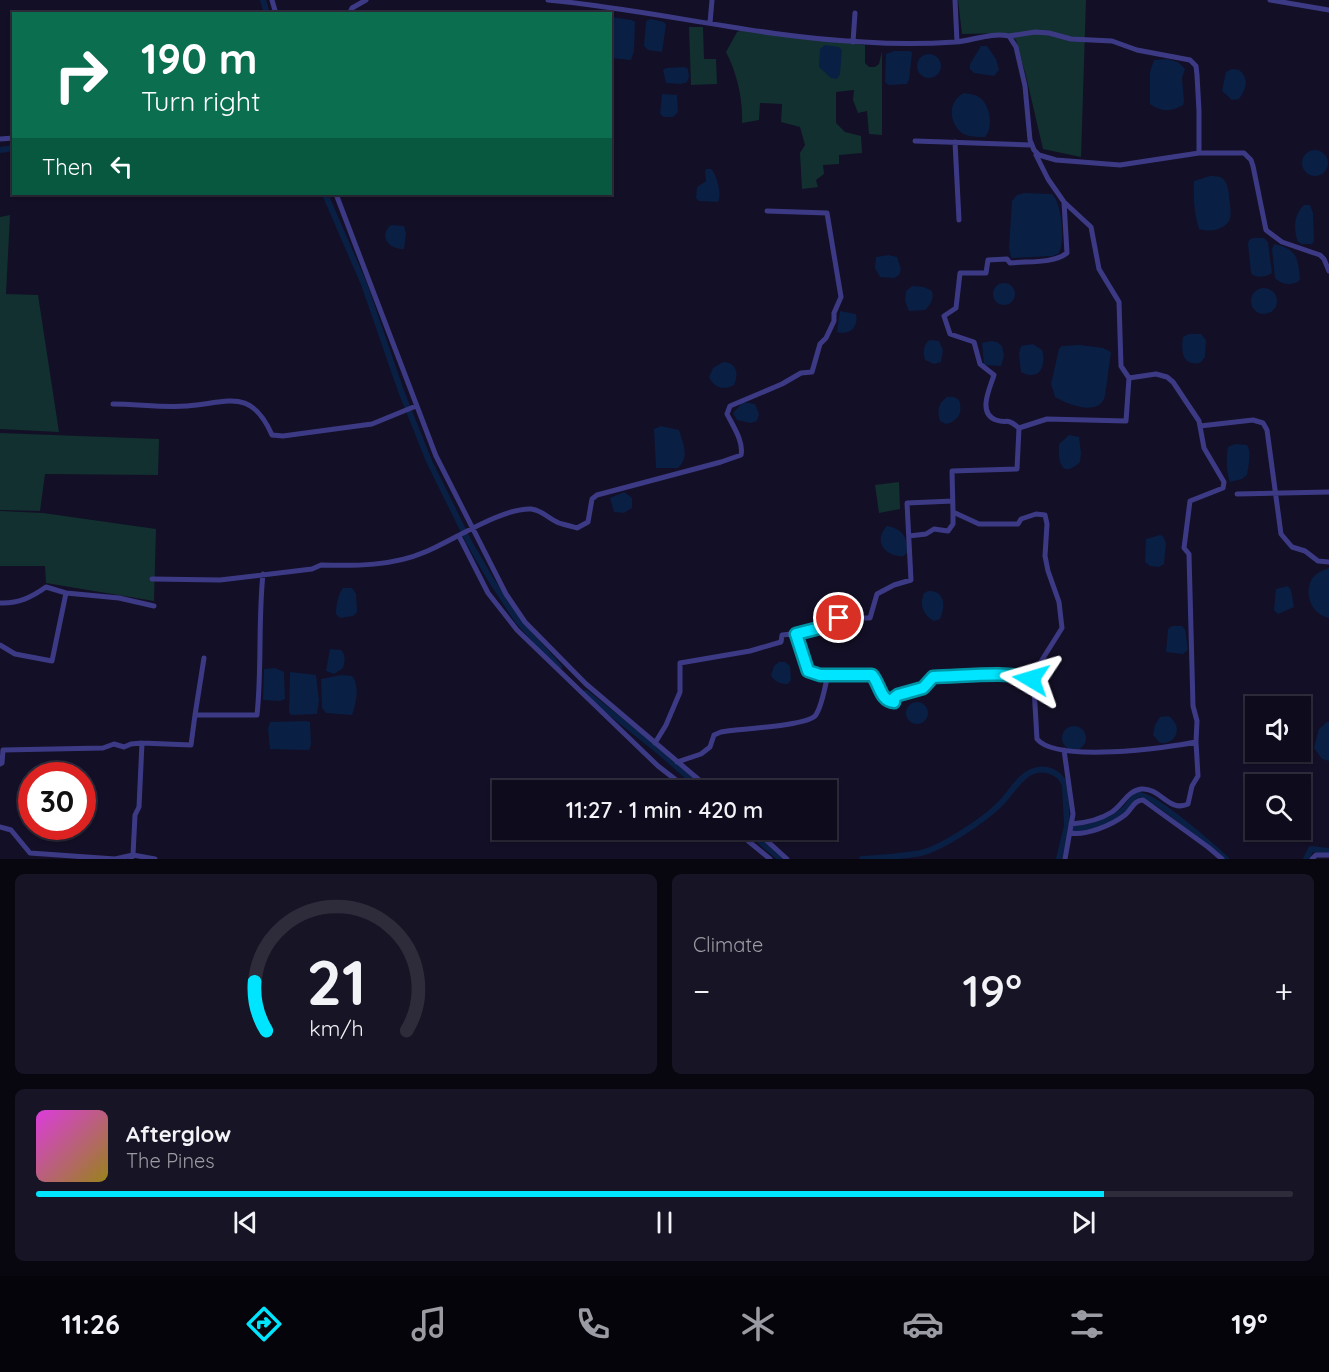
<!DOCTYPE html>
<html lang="en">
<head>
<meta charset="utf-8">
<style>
  :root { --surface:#0e0b1c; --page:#171425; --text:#f1f3f6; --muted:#9b9ba3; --line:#2e2b3b; --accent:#00e5ff }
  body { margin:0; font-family:Quicksand,sans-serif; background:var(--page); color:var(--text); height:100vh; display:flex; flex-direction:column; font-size:22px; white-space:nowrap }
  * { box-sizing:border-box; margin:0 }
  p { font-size:20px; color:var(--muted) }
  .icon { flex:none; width:33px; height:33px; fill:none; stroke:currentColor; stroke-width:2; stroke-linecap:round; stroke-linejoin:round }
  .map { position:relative; height:859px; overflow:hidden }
  .details { display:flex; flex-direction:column; gap:15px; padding:15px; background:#08060f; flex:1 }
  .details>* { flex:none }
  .guide { position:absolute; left:12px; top:12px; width:600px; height:183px; border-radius:0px; box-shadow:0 2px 4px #0004,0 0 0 2px var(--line); background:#0b6e4f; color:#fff; overflow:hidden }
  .buttons { position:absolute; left:1245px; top:696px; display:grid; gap:12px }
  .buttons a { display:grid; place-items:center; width:66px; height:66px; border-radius:0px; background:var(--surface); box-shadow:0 2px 4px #0004,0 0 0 2px var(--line); font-size:30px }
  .speed { position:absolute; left:18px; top:762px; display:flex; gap:12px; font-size:30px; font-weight:700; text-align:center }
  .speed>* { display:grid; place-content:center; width:78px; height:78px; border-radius:50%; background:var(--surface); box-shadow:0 2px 4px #0004,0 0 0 2px var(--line); line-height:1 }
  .speed .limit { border:9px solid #d22; background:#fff; color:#111 }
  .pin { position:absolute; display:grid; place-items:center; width:51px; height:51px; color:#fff; margin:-26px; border:3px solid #fff; border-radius:50%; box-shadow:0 2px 6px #0007 }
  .me { position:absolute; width:66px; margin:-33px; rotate:277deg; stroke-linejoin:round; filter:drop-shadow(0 0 4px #0008) }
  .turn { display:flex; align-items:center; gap:21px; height:126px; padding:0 30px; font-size:27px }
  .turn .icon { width:78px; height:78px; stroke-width:2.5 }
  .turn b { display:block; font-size:42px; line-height:51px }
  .then { display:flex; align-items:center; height:57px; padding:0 30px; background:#0003; gap:12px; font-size:22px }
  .big { font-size:45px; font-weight:600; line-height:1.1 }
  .details .widget { flex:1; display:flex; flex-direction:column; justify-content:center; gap:9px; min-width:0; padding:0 21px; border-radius:9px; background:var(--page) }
  .details .dial { align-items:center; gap:0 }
  .dial svg { height:156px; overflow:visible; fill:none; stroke:var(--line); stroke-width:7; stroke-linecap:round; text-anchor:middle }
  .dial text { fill:var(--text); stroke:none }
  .song { display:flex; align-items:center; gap:18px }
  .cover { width:72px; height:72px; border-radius:9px; background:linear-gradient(135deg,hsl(300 70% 55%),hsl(50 70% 35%)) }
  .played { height:6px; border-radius:3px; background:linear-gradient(90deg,var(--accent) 85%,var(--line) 85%) }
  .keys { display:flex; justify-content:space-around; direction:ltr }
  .heat { display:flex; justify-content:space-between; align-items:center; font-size:33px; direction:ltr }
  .details .tiles { flex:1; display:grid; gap:15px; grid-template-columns:1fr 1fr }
  .widget:last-child { grid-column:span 2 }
  .trip { position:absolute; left:492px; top:780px; width:345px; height:60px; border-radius:0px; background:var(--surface); box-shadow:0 2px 4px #0004,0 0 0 2px var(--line); font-weight:600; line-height:60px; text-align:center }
  .tabs { display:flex; height:96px; justify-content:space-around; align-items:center; background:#06040b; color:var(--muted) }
  .tabs .icon { width:42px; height:42px }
  .tabs .current { color:var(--accent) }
  .tabs b { font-size:27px; color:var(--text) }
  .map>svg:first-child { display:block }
</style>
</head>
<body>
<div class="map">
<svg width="1329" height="859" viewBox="0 0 1329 859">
  <rect width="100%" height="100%" fill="#130f26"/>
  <path fill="#12302f" d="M958 0H1086L1081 157 1043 149 1026 76 1016 40 1005 33 962 34Z
    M689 27H703L704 59H716L717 84 691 85Z
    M742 30 865 45V63L869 67H875L879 64 882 51V135L869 134 867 111 858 113 853 100 854 90 836 92V123L845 132 861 136 862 153 839 155V164L823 165 824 174 816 180 818 187 802 189 800 153 805 145 800 127 781 122 782 104 760 103 759 120 742 123C743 99 737 73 726 52L737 32Z
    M10 215 6 294 38 295 59 432 0 429V217Z
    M0 433 159 439 158 475 45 474 40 511 0 510Z
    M899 482 900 509 879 513 875 485Z
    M0 511 43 513 156 529 154 601 46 583 45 566H0Z"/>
  <path fill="#0a1f44" d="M611 17 632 20 635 22 634 51 631 60 611 58Z
    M651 19 664 22 666 25 662 52 648 50 644 46 646 23 647 20Z
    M825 45 839 47 842 50 840 74 837 79 831 78 819 67 820 49Z
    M981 46H987L996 59 999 70 994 76 974 73 970 69V64Z
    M894 51H910L912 53 909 80 907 84 889 85 885 82 886 54Z
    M917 66a12 12 0 1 1 24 0a12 12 0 1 1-24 0Z
    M1167 59 1178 62 1185 69 1182 78 1184 102 1183 105C1171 112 1161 112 1150 104V72L1154 60Z
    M685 67 688 69 689 77 687 82 681 84 666 83 663 70 666 68Z
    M1232 69 1239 70C1250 79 1246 89 1239 99L1232 100 1222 91 1226 72Z
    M964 93C969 94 974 94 979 97 990 104 994 127 985 137 977 137 968 137 962 133 948 122 948 101 964 93Z
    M662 94 677 95 678 112 673 117H664L660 114Z
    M1302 163a13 13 0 1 1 26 0a13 13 0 1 1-26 0Z
    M706 169H711C717 175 722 194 718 202L699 201 696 198 697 187 706 181 705 172Z
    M1210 176C1215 176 1220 176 1223 179 1228 183 1229 192 1229 197 1230 204 1232 216 1229 221 1222 231 1209 232 1199 229 1194 213 1193 198 1194 181Z
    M1024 193 1052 194C1062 203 1065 241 1059 253L1053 256 1011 258 1009 247 1012 201 1017 195Z
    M1304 205H1310L1313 213 1314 241 1312 244H1302L1298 242C1293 229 1294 214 1304 205Z
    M391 225 404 226 406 233 404 249C389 250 378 236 391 225Z
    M1253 238H1264L1268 242 1272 273C1267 277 1256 279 1251 273L1248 244 1249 240Z
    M1274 244C1298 249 1298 259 1300 280 1293 286 1281 285 1275 278L1272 249Z
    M889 255 897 257 901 269 899 275 894 278 880 277 875 268 876 257Z
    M993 294a11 11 0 1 1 22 0a11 11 0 1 1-22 0Z
    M912 286 924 287 932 291C934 298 931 305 925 310L909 311 905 301 906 291Z
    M1251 301a13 13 0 1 1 26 0a13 13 0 1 1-26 0Z
    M840 311 856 314C859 327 850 336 837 332Z
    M1189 334H1201L1206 340 1205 357 1200 363C1182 366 1181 352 1183 337Z
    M929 340 939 341 943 350 941 362 934 364 925 360C923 352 923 346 929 340Z
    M991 341 997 342 1002 346 1004 356 1001 366 984 365 982 343Z
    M1033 344 1042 350C1045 358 1044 376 1031 375 1027 375 1024 373 1021 372L1019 354 1021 346Z
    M1080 345 1103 348 1111 352 1105 396C1099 417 1069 405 1055 397L1051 384 1059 349 1062 346Z
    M723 362C737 362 739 374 734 385 722 391 714 387 709 377L713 368Z
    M947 397H954L959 400C963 412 959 421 946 424L940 421C937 410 938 404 947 397Z
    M743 402 755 404 759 414 757 421 751 423 737 420 733 413Z
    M661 426 679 430C683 444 690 456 678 468H656L654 429Z
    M1069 435 1079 437 1081 453 1080 462C1060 481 1058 458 1059 444Z
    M1235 444 1247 445C1252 453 1248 466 1247 475L1242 479 1230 482C1226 471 1226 458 1228 447Z
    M624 492 632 498V508L624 513 614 512 610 498Z
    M887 526C903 529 907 537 908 552L904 556C886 558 872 541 887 526Z
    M1160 535 1163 536 1166 543 1164 564 1159 567 1150 566 1145 562 1146 539Z
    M1329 568V618C1313 615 1305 598 1310 583 1313 574 1321 571 1329 568Z
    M1288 586 1291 590 1294 607 1278 614 1274 610 1276 589Z
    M343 588H352L356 594 357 612 353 616 340 618 336 614C336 606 338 594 343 588Z
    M928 591C945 590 946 606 940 619L934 621C923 615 919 605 924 593Z
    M1172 626H1182L1185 629 1188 650 1183 654 1166 652 1168 629Z
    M330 649 341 650C346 655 345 661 343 668L334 674 326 671Z
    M779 662H785L790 666 791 680 788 684C781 684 774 682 771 675L774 666Z
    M275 668 284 672 285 699 280 701 263 700 264 669Z
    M290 672 316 675 319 701 317 714 291 715 289 712Z
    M341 675 352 676C360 685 356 704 352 715L326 713 322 708 321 679Z
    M906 713a11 11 0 1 1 22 0a11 11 0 1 1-22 0Z
    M1168 716C1183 724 1178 745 1160 743L1153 735 1155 725 1160 717Z
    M306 721 310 722 311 744 309 750 270 749 268 729 270 722Z
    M1327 722H1329V761L1322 759 1314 748 1319 729Z
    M1062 738a12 12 0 1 1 24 0a12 12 0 1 1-24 0Z"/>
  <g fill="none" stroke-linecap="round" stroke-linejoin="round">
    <path stroke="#0a1f44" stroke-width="6" d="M263 0 267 14
      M0 150 14 148
      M325 194 364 284 401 391 429 461 469 542 491 580 518 621 559 667
      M586 693 661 753 703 790
      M1074 829C1091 827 1112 821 1125 809 1129 805 1132 798 1137 795 1149 790 1215 849 1226 859
      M747 830 781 859
      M862 859C881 858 902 856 921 853 942 848 984 820 999 805 1010 795 1018 778 1031 772 1045 766 1060 772 1065 785L1067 826 1059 859
      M1306 859 1311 849 1329 851"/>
    <path stroke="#3d3a85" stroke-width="5" d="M272 0 276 14
      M548 0C654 10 758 37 864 42 894 44 925 44 955 42 973 41 990 32 1009 36L1016 47 1025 86 1030 140 1034 150 1039 155 1056 160 1120 165 1199 153H1244L1251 160 1253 166 1266 230 1282 242 1320 255 1324 259 1329 271
      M955 0 957 42
      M1270 0 1329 10
      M349 14 352 8 366 0
      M710 23 712 0
      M1009 36 1035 32 1049 33 1071 39 1112 41 1137 50 1190 60 1196 66 1197 75 1199 111V153
      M853 42 855 13
      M0 139 14 138
      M915 141 1031 145
      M955 142 959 220
      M336 194 436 456 506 594 525 622 586 684 711 790
      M113 404C137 404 163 408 187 406 228 403 251 387 272 435L283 436 372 424 416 406
      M1200 426 1253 420 1263 423 1267 430 1281 534 1292 547 1305 551 1318 561 1329 562
      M1019 428 1047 419 1126 421 1129 378 1121 366 1119 302 1099 269 1091 227 1064 202 1048 179 1036 155
      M1237 494 1329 492
      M953 512 952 471 1017 469 1019 428C1006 417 1008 424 996 420 977 413 990 388 994 375L980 364 974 342 950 334 944 316 956 308 960 273H986L988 260 1007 259 1010 263C1028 261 1053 264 1067 253L1064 202
      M459 536 488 593 517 630 658 766 689 790
      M909 536 926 534 934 529 948 531 953 524V512L979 524H1018L1021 519 1036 514 1045 515 1047 524 1045 556 1048 571 1059 602 1062 628 1030 679
      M152 579 220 580 312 569 321 565C355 566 393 566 425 552 454 540 501 508 531 509 542 510 549 519 559 523 565 525 571 526 577 528L588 522 592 499 597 495 721 462 741 455C744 442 733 426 727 414L730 406 782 384 801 373 812 372 820 344 826 338 834 321V313L841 297 827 213 767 211
      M0 603C18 604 32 597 46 587L66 593 119 598 154 606
      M796 634 808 671 828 675H872L884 698 892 702 898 695 923 688 933 677 981 675 1028 677 1033 683 1034 688 1037 739C1056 763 1167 748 1196 742L1197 721 1193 706 1189 554 1184 548 1190 501 1223 488 1224 482 1204 448 1199 421 1173 382 1167 377 1156 374 1129 378
      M0 645 15 654 52 661 66 593
      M195 715 204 658
      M655 743 666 725 680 692V663L750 651 781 642 782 635 800 633 835 623 839 618H870L877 594 894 585 911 580 907 503 953 501
      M1064 750 1073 814 1065 859
      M677 762 701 754 710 747 714 735 721 732C738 729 805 726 815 716 822 708 825 685 828 675
      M0 764 2 763 3 750 103 748 114 744 124 747 131 744 142 743
      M1071 824C1084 823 1101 819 1112 812 1123 805 1127 791 1141 789 1160 787 1169 813 1188 804L1192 786 1198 776 1196 742
      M0 827 11 830 30 853 115 859 133 855 155 859
      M735 830 770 859
      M755 830 787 859
      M1070 833C1086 836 1112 825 1125 815 1132 809 1134 800 1143 800L1208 847 1222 859
      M131 859 133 855 135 815 139 807 142 743 191 745 195 715H257C262 668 258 621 263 574
      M1312 859 1316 855H1329"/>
  </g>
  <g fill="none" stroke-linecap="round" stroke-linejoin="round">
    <defs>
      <path id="route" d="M839 618 835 624 796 634 808 671 820 675H872C880 684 880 701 894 702V698L898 695 923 688 933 677C959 677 1009 670 1031 679"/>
    </defs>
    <use href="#route" stroke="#0095a6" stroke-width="15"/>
    <use href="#route" stroke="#00e5ff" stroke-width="10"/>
  </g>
</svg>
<div class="buttons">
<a><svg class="icon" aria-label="sound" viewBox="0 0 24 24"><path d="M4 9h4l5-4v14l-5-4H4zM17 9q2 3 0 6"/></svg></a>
<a><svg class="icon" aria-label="search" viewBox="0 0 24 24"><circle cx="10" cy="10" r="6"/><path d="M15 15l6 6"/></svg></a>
</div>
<div class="speed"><div class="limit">30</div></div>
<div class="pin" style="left:839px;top:618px;background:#d93025"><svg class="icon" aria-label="arrive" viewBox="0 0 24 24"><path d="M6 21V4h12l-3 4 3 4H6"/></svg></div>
<svg class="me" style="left:1031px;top:679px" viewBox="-20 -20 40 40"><path d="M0-17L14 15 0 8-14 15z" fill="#00e5ff" stroke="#fff" stroke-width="4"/></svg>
<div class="trip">11:27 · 1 min · 420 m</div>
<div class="guide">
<div class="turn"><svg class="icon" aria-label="right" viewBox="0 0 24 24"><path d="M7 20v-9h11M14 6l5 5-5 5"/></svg><div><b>190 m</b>Turn right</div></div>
<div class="then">Then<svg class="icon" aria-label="left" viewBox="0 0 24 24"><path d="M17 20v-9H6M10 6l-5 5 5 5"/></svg></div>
</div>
</div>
<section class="details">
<div class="tiles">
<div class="widget dial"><svg viewBox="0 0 100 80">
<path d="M14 69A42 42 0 1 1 86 69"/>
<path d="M14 69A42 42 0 0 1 8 44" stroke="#00e5ff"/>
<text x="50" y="56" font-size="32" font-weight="700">21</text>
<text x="50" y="72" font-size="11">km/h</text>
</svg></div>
<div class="widget"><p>Climate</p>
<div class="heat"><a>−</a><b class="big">19°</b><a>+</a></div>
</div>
<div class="widget">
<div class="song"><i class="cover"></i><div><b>Afterglow</b><p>The Pines</p></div></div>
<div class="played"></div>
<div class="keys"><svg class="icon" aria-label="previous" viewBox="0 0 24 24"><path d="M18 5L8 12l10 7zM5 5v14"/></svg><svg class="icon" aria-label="pause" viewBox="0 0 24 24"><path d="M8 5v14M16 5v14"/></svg><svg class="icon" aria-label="next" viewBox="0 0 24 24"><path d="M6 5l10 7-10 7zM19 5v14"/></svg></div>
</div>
</div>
</section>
<nav class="tabs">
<b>11:26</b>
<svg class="icon current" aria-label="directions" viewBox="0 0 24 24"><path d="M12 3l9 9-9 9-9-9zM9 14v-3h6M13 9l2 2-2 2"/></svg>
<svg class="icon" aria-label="music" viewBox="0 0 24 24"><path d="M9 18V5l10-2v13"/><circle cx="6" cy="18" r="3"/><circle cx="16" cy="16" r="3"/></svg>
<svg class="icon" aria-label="phone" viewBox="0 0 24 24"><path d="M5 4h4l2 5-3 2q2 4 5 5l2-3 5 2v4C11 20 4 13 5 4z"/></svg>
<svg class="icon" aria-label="climate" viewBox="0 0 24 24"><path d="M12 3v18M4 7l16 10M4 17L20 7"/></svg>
<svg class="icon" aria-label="car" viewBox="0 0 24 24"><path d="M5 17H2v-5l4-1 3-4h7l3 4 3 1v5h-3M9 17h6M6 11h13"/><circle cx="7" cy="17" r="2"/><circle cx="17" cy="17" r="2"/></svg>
<svg class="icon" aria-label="filters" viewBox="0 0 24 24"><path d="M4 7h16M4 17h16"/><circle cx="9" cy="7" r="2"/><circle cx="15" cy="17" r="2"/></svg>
<b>19°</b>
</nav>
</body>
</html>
